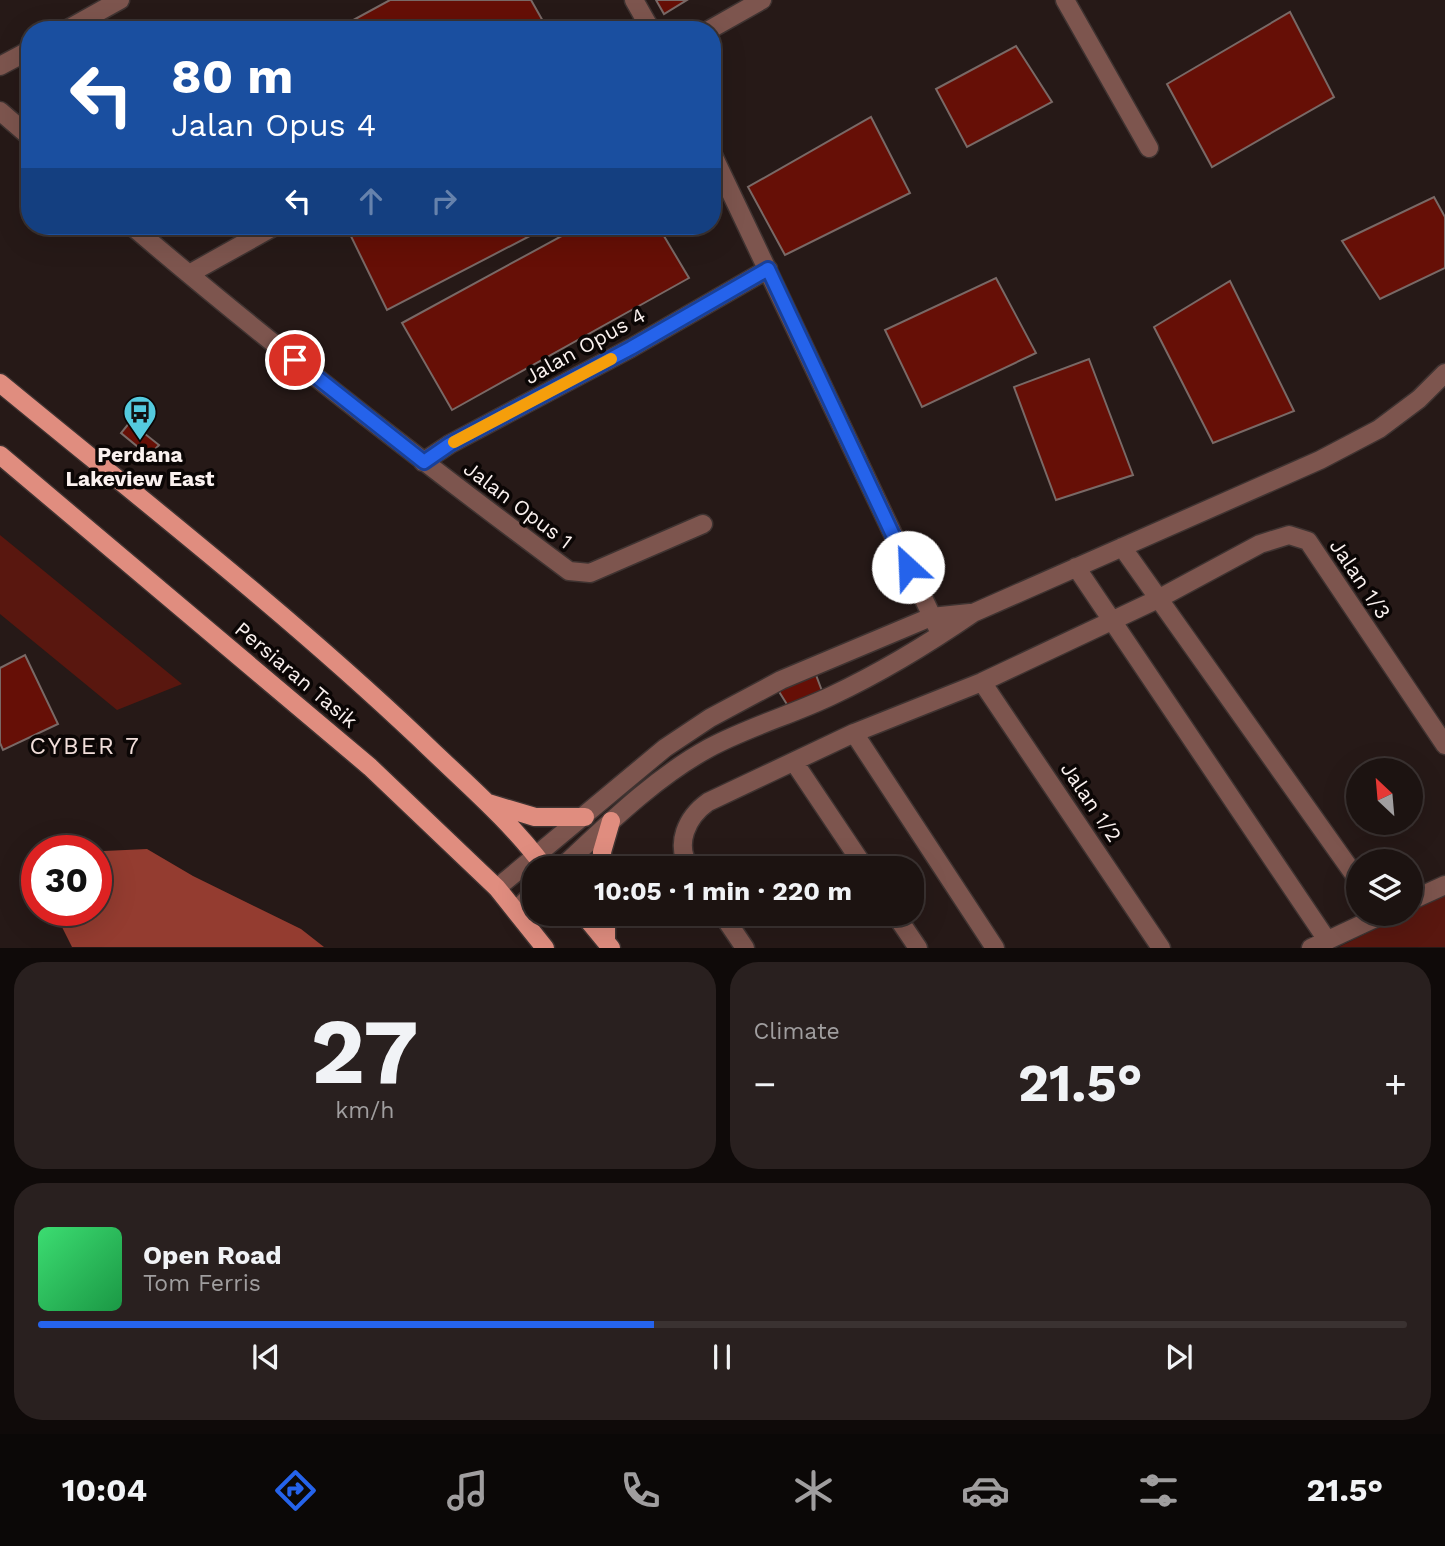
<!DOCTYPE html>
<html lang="en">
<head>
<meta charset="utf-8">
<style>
  :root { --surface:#1c1311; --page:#29201f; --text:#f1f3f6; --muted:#a09e9f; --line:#3a3231; --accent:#2563eb }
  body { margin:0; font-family:"Work Sans",sans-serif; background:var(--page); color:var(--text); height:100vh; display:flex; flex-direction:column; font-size:26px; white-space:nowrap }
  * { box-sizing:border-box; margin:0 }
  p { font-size:23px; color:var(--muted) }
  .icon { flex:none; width:38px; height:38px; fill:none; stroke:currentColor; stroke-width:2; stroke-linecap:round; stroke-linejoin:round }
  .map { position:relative; height:948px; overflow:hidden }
  .panel { display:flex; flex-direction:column; gap:14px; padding:14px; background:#0f0a09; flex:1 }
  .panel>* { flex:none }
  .hud { position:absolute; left:21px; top:21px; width:700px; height:214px; border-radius:28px; box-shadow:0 7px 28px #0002,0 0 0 2px var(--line); background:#1a4fa0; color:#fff; overflow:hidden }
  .needle { width:46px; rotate:334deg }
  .fabs { position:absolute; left:1346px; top:758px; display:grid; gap:14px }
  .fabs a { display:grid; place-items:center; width:77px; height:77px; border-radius:50%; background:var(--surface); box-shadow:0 7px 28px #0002,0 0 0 2px var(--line); font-size:35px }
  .speed { position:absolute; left:21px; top:835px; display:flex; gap:14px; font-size:35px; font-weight:700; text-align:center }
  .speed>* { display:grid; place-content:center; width:91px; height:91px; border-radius:50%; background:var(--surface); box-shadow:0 7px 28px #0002,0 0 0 2px var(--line); line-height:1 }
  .speed .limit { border:10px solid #d22; background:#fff; color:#111 }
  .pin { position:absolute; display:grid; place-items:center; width:60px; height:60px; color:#fff; margin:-30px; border:4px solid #fff; border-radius:50%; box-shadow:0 2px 7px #0007 }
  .me { position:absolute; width:77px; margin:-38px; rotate:335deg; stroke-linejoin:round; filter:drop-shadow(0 0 5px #0008) }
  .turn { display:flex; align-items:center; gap:24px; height:147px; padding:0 35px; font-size:32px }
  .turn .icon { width:91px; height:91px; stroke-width:2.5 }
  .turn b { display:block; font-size:49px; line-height:60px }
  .lanes { display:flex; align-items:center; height:66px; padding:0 35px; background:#0003; justify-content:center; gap:35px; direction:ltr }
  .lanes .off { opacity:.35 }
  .big { font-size:52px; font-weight:700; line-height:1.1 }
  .panel .card { flex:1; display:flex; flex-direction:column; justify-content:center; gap:10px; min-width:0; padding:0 24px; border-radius:28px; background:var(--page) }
  .panel .dial { align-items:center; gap:0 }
  .dial b { font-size:91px; line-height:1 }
  .song { display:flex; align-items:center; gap:21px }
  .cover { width:84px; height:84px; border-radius:10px; background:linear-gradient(135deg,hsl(140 70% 55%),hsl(140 70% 35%)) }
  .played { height:7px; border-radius:4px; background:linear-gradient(90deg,var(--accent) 45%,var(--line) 45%) }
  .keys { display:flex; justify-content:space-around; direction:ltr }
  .heat { display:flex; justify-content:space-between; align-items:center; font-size:38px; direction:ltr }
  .panel .tiles { flex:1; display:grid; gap:14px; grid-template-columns:1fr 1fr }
  .card:last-child { grid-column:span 2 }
  .trip { position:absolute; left:522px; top:856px; width:402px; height:70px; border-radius:28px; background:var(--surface); box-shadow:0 7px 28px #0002,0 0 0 2px var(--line); font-weight:700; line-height:70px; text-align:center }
  .tabs { display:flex; height:112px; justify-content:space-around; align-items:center; background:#0b0807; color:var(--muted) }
  .tabs .icon { width:49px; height:49px }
  .tabs .selected { color:var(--accent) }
  .tabs b { font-size:32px; color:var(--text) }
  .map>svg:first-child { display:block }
</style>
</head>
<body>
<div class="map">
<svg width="1445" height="948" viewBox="0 0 1445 948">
  <rect width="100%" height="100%" fill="#261917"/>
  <path fill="#59170f" d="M0 535 182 684 117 710 0 614Z
    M1445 895V947H1339Z"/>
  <path fill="#943c30" d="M147 849 193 876 301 929 324 947H72L59 921V910H96V854L104 851Z"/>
  <path fill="#660f06" stroke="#796966" stroke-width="2" d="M390 0H531L548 30H335Z
    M656 0H687L664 14Z
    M1290 12 1334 97 1212 167 1167 84Z
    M1016 46 1052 102 967 147 936 89Z
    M871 117 910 193 785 255 748 187Z
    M1434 197 1445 217V268L1380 299 1342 241Z
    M346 226H549L387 310Z
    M580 226H658L689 278 452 410 402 323Z
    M996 278 1036 353 922 407 885 330Z
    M1230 281 1294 411 1213 443 1154 327Z
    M1089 359 1133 475 1056 500 1014 387Z
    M130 422 159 445 149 456 121 433Z
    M25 655 58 724 3 750 0 743V668Z
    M816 675 822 691 788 706 778 690Z"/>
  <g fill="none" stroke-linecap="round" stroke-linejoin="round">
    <defs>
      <path id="minor" d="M634 0 651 30
        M1065 0 1149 148
        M66 30 120 0
        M709 30 762 0
        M0 66 30 50
        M0 111 30 137
        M712 153 937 627
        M132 226C273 347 420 460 569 571L590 573 703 524
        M189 274 275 226
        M423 462 450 444 631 348 768 269
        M1122 547 1358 880
        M1076 567 1327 940
        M982 682 1161 948
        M854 733 995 948
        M794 762 865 868
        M561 868C607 825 654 778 709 748 748 727 791 715 831 696 880 673 928 644 973 613L1320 460 1379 429 1419 399 1445 373
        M690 868C674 844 687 817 708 802L854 733 982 682 1158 599 1260 544 1289 535 1308 541 1445 745
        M497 888 665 748 710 718 781 680 931 617 970 613
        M1410 901 1445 885
        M516 910 534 893
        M722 914 745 948
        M895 914 918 948
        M1311 948 1384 914"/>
      <path id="major" d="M0 383C142 500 287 613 420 739 462 780 510 820 545 868
        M0 455 370 767 497 888 545 948
        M488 803 535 817H585
        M603 868 602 852 611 821
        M583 914 611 948
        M606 940V914"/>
    </defs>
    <use href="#minor" stroke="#3f3331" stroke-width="21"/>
    <use href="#major" stroke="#3f3331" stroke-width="21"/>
    <use href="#minor" stroke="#7d554e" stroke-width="18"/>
    <use href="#major" stroke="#e08d7f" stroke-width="18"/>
  </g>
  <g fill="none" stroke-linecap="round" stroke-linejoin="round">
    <defs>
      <path id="route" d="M295 360 424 462 450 444 631 348 768 269 908 567"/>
    </defs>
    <use href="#route" stroke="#184099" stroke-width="18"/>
    <use href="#route" stroke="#2563eb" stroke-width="12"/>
    <path stroke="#f59e0b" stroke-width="12" d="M454 442 611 359"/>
  </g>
  <defs>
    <symbol id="bus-pin" viewBox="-11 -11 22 30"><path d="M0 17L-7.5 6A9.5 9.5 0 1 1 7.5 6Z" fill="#54cade" stroke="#0b0605"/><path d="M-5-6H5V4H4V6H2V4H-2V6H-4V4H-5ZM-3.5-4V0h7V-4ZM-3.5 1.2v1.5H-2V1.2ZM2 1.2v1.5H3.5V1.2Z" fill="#111"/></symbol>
  </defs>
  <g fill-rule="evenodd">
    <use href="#bus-pin" x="121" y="393" width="38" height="52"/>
  </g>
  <g text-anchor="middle" stroke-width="7" stroke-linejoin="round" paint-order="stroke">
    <g font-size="21" fill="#faf1ef" stroke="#0b0605">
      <text transform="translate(585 346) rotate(-29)" y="7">Jalan Opus 4</text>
      <text transform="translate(518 505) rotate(37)" y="7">Jalan Opus 1</text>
      <text transform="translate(1360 579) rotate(56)" y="7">Jalan 1/3</text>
      <text transform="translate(296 675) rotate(40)" y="7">Persiaran Tasik</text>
      <text transform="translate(1091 802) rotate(56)" y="7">Jalan 1/2</text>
    </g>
    <g font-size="21" font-weight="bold" fill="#faf1ef" stroke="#0b0605">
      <text x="140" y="462">Perdana<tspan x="140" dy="24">Lakeview East</tspan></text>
    </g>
    <g font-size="24" letter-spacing="2" fill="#f1deda" stroke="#0b0605">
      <text x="85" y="754">CYBER 7</text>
    </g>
  </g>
</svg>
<div class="fabs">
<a><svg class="needle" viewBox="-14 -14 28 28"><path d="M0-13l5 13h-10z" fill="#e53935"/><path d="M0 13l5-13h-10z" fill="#a09e9f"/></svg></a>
<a><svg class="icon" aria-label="layers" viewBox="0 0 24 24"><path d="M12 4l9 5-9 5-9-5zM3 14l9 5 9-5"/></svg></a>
</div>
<div class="speed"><div class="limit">30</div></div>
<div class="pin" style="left:295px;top:360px;background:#d93025"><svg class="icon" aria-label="arrive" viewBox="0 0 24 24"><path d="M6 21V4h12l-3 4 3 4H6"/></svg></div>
<svg class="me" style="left:908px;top:567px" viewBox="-20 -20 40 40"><circle r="19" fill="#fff"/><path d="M0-13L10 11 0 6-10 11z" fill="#2563eb"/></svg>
<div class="trip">10:05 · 1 min · 220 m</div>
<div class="hud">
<div class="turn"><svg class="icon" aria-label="left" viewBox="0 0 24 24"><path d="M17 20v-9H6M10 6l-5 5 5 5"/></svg><div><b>80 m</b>Jalan Opus 4</div></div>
<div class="lanes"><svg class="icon" aria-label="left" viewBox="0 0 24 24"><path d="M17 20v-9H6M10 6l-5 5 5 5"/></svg><svg class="icon off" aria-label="ahead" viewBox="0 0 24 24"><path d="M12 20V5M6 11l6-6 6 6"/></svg><svg class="icon off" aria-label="right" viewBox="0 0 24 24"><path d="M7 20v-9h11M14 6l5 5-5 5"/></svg></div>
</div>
</div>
<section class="panel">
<div class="tiles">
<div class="card dial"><b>27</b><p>km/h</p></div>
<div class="card"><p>Climate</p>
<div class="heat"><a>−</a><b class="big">21.5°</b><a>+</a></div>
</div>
<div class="card">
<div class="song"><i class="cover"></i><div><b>Open Road</b><p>Tom Ferris</p></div></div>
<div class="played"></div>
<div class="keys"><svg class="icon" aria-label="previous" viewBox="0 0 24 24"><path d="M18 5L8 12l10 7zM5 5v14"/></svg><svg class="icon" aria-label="pause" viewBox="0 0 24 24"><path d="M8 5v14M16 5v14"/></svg><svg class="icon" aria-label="next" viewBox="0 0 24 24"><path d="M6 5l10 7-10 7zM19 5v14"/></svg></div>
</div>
</div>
</section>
<nav class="tabs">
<b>10:04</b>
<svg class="icon selected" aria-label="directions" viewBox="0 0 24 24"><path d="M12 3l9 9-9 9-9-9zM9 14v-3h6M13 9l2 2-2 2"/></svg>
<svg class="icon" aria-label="music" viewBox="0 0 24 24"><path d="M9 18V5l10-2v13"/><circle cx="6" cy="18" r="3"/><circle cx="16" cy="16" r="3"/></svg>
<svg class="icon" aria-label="phone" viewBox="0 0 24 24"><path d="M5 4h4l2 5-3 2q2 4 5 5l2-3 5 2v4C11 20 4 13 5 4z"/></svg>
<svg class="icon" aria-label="climate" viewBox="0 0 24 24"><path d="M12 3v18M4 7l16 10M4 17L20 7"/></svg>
<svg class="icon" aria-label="car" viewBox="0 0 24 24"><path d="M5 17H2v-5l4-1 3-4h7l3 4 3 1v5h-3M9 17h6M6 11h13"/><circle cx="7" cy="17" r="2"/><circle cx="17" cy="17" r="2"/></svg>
<svg class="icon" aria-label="filters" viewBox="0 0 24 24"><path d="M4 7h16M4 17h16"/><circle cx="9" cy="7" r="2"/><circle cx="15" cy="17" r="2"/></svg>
<b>21.5°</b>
</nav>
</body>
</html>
